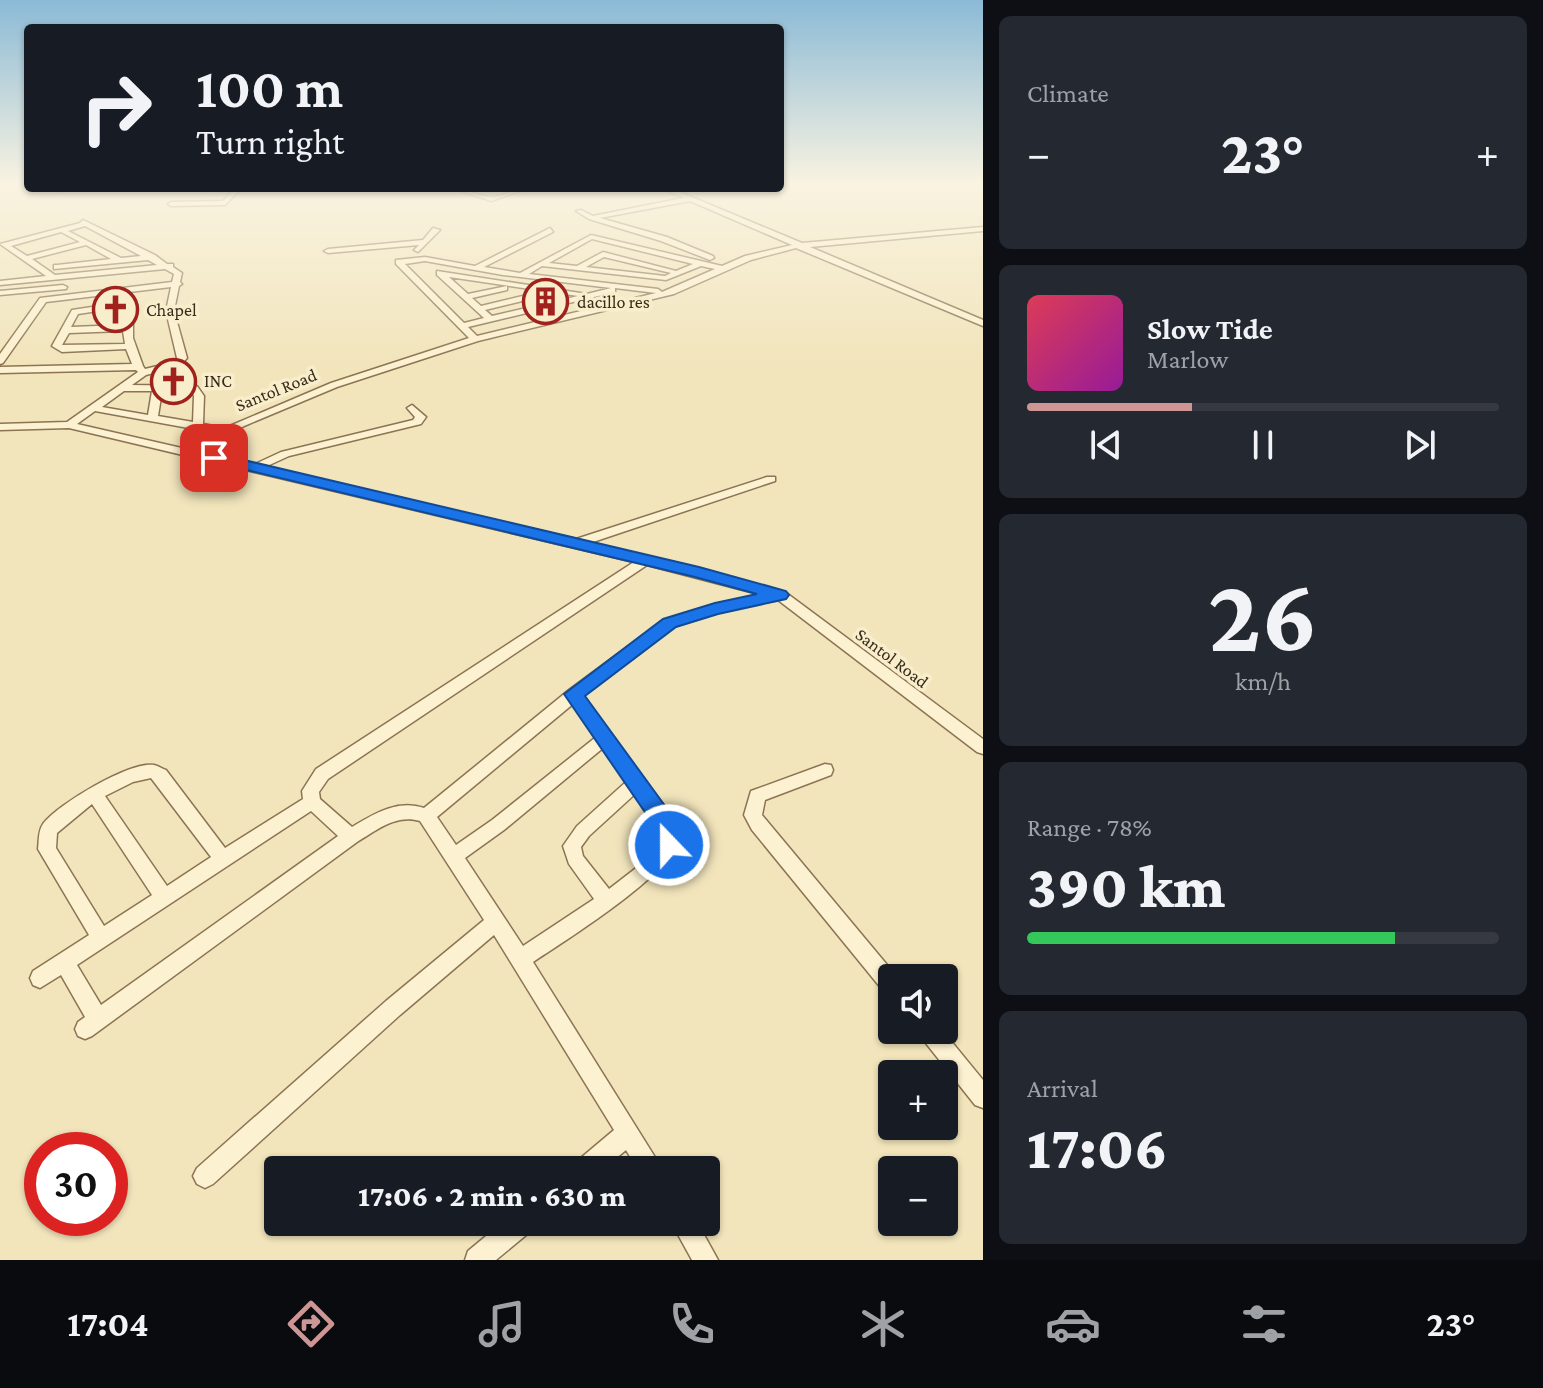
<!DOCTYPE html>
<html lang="en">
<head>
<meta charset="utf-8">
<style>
  :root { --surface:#171b24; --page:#242831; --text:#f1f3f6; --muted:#9ea1a6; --line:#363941; --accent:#cd9594 }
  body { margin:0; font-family:"Crimson Pro",serif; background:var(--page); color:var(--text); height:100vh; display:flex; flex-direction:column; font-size:30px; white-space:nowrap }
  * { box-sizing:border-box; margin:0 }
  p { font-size:26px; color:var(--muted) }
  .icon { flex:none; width:44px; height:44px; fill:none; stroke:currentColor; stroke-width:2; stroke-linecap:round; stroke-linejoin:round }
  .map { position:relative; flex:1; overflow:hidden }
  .side { display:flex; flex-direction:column; gap:16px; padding:16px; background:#0d0f14; width:560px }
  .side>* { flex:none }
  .banner { position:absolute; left:24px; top:24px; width:760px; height:168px; border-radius:8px; box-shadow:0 2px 6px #0004; background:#171b24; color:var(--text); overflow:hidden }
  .buttons { position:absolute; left:878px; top:964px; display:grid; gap:16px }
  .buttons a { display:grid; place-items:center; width:80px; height:80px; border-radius:8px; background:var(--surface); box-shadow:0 2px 6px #0004; font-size:40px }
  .speed { position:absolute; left:24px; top:1132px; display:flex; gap:16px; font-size:40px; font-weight:700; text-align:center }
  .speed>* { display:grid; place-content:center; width:104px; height:104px; border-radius:50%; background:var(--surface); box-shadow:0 2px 6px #0004; line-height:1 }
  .speed .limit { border:12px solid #d22; background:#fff; color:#111 }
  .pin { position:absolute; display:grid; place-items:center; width:68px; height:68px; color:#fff; margin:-34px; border-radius:16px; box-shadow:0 4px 12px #0006 }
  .me { position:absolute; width:88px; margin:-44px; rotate:338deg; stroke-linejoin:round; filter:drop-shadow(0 0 6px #0008) }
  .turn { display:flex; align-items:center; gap:28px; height:168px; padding:0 40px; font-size:36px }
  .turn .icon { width:104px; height:104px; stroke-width:2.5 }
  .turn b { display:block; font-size:56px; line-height:68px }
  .big { font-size:60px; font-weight:800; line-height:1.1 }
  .side .tile { flex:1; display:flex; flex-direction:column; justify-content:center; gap:12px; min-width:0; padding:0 28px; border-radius:12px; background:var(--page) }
  .side .dial { align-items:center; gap:0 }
  .dial b { font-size:104px; line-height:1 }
  .song { display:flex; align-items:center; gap:24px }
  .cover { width:96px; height:96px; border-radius:12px; background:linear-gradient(135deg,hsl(350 70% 55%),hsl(300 70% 35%)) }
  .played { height:8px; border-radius:4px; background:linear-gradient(90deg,var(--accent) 35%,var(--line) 35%) }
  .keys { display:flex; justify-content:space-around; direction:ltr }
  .heat { display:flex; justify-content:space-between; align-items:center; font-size:44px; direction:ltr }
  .charge { height:12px; border-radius:6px; background:linear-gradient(90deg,#34c759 78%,var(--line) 0) }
  .trip { position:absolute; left:264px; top:1156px; width:456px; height:80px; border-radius:8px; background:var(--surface); box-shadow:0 2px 6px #0004; font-weight:800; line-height:80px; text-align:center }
  .dock { display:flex; height:128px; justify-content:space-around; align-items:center; background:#090b0e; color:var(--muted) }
  .dock .icon { width:56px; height:56px }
  .dock .on { color:var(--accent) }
  .dock b { font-size:36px; color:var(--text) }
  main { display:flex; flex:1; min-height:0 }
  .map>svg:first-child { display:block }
</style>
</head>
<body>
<main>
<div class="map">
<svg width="983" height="1260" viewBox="0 0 983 1260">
  <rect width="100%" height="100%" fill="#f2e5bc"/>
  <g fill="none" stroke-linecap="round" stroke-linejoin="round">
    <defs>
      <path id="minor" d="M57 188H64L60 191Z
        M235 188H242L225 205 171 206 168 204 171 202 223 201Z
        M453 188C466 188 478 197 491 197 503 197 515 188 528 188L491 201Z
        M662 188H670L802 243 983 227V231L810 247 983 320V326L796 248 751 260 674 294 478 341 337 387 244 426 198 452 253 465 281 452 413 420 415 417 407 408 412 405 426 417 421 424 289 456 265 467 576 539 767 477H775V481L590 543 785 592 983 739V754L977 752 778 600 717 612 674 626 583 695C603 723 623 752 644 780 655 796 676 816 678 837 682 868 560 944 533 962L663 1170H638L626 1150 602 1170H572L576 1162 614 1130 494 935 400 1015 213 1184 205 1188 197 1184 193 1176 197 1168 386 1001 484 920 420 821C396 814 377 830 357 842L92 1036 85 1039 78 1036 75 1029 78 1022 85 1017 61 975 40 988 33 985 30 978 33 971 89 935 38 849C39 841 38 831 43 824 58 804 130 761 154 765 158 766 163 769 166 770L225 848 303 799 302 791 316 769 634 562 69 428 0 430V424L67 422 138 372 136 370 0 373V367L132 364 126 349 62 352 52 346 72 310 125 302 127 297H133V338L143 366 145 369 174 362 177 358 166 311 171 287 46 302 3 363 0 364V354L40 298 172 282 174 274 165 269 0 285V281L46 276 0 244 80 223 83 220 155 255 167 264H173V267L182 273 180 282 182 284 179 286 174 311 187 358 180 366 146 375 132 385 197 386 204 396 203 424 225 428 331 383 469 338 396 264V260L425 257 475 266 550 228 553 232 484 267 520 273 591 235 722 266 745 256 792 245 690 201 600 218 667 237 713 256 714 258 710 260 661 241 589 219 576 211 581 210 593 216 683 198ZM85 226 141 256 121 258 68 231ZM61 232 80 242 27 256 11 246ZM592 239 693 264 676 271 603 252 577 266 549 263ZM86 245 111 259 57 265H54V269L148 260 157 265 55 275 32 259ZM604 257 671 273 665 276 586 267ZM425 261 503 275 611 288 587 294 437 271V275L484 318 464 323 405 264ZM542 266 666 280 701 266 715 269 662 292 658 289 529 274ZM449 277 543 291 481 306 472 298 507 290V286L468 294ZM615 288 656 293 477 336 468 327 615 292ZM547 291 578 296 492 316 485 310 547 295ZM124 307 123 325 71 327 78 314ZM123 331 125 344 62 345 69 333ZM124 391H152L148 415 102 407ZM162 391H191L194 396 193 422 158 416ZM95 411 216 433 186 449 77 424ZM647 565 762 595 715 604 664 620 569 690 424 808C397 799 374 814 352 827L320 799 319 792 328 779ZM573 704 596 737 492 820 456 845 437 817ZM603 748 627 781 577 826 563 846 569 864 594 899 523 946 465 858 504 830ZM151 778 211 857 167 886 105 796 133 782ZM635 794 658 828 661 843 640 865 609 889 583 856 581 847 589 836ZM92 804 152 895 104 926 56 848 57 833ZM311 811 338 836 101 1005 77 965Z
        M433 228 440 230 418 252 414 250 419 245 328 253 324 251 328 249 423 240Z
        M63 285 67 287 66 289 0 295V291Z
        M825 764 831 765 833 770 831 775 765 800 762 815 898 978H892V996L885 993 752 830 744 815 751 791Z
        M918 1030H942L983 1080V1108L975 1105 921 1037Z
        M503 1222H534L531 1231 496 1260H465L468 1251Z
        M671 1222H697L718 1260H692Z"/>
    </defs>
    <use href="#minor" stroke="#8c7453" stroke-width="3"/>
    <use href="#minor" fill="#fcf1d0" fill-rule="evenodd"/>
  </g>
  <linearGradient id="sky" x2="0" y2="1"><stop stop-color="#8bbad6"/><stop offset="0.51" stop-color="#f9f3e1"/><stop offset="1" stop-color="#f9f3e1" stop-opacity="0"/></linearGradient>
  <rect width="983" height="360" fill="url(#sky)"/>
  <path fill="#1a73e8" stroke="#114b97" stroke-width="2" d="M214 453 699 567 786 591 789 595 786 599 718 614 676 627 585 696 668 810 681 837 678 851 669 854 661 851 651 821 564 694 663 619 715 603 757 594 695 577 209 461 206 458Z"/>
  <defs>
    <symbol id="building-ring" viewBox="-11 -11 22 22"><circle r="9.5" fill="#f9eecc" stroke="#a1221d" stroke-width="1.5"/><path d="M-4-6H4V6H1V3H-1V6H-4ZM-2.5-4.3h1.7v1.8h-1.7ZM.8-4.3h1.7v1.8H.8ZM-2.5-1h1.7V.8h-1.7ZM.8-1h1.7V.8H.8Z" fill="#a1221d"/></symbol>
    <symbol id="church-ring" viewBox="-11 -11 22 22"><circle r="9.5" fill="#f9eecc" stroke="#a1221d" stroke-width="1.5"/><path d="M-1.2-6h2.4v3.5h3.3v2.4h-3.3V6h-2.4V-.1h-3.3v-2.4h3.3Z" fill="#a1221d"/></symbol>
  </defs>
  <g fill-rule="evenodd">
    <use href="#building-ring" x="520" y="276" width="51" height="51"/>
    <use href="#church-ring" x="90" y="284" width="51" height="51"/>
    <use href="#church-ring" x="148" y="356" width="51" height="51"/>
  </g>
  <g text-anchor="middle" stroke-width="7" stroke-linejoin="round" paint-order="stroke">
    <g font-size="18" fill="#392b1a" stroke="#f9eecc" text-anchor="start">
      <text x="577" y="308">dacillo res</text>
      <text x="146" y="316">Chapel</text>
      <text x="204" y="387">INC</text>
    </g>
    <g font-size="18" fill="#392b1a" stroke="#f9eecc">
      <text transform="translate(276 390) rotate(-22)" y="6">Santol Road</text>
      <text transform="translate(892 658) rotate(37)" y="6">Santol Road</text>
    </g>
  </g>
</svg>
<div class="buttons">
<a><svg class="icon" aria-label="sound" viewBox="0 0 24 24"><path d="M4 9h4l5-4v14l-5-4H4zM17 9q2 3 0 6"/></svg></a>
<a>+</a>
<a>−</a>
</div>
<div class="speed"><div class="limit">30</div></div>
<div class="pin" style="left:214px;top:458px;background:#d93025"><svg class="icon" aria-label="arrive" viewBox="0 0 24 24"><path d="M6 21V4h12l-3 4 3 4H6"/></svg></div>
<svg class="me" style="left:669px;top:845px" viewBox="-20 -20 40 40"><circle r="17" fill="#1a73e8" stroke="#fff" stroke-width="3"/><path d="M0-11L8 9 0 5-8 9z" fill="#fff"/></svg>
<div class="trip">17:06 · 2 min · 630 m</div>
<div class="banner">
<div class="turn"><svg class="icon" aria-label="right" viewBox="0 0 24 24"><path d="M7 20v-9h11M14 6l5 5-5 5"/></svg><div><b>100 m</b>Turn right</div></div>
</div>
</div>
<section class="side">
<div class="tile"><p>Climate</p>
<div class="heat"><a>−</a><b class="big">23°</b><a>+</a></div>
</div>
<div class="tile">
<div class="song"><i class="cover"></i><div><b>Slow Tide</b><p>Marlow</p></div></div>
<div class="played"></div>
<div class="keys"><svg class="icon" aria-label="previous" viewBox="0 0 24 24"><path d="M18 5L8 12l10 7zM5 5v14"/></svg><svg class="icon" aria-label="pause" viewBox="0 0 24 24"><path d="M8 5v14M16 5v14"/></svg><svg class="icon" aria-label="next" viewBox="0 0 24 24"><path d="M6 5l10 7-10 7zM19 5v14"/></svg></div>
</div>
<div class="tile dial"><b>26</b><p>km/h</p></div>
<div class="tile"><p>Range · 78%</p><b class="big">390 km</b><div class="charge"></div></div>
<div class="tile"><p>Arrival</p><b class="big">17:06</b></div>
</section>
</main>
<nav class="dock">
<b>17:04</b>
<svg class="icon on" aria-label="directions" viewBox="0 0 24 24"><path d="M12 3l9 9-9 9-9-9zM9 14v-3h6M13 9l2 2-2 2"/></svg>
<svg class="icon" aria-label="music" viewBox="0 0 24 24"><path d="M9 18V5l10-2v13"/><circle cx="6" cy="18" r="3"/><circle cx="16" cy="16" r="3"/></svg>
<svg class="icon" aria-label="phone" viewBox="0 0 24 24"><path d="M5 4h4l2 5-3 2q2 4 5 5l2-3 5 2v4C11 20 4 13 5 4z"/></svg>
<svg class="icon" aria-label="climate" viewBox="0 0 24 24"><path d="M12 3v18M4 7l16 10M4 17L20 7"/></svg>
<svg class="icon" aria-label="car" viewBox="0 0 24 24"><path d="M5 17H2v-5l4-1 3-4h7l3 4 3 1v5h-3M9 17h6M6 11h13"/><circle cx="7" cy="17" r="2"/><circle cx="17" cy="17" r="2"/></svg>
<svg class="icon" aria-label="filters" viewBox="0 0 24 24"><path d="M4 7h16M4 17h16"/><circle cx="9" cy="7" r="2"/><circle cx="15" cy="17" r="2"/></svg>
<b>23°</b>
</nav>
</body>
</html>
